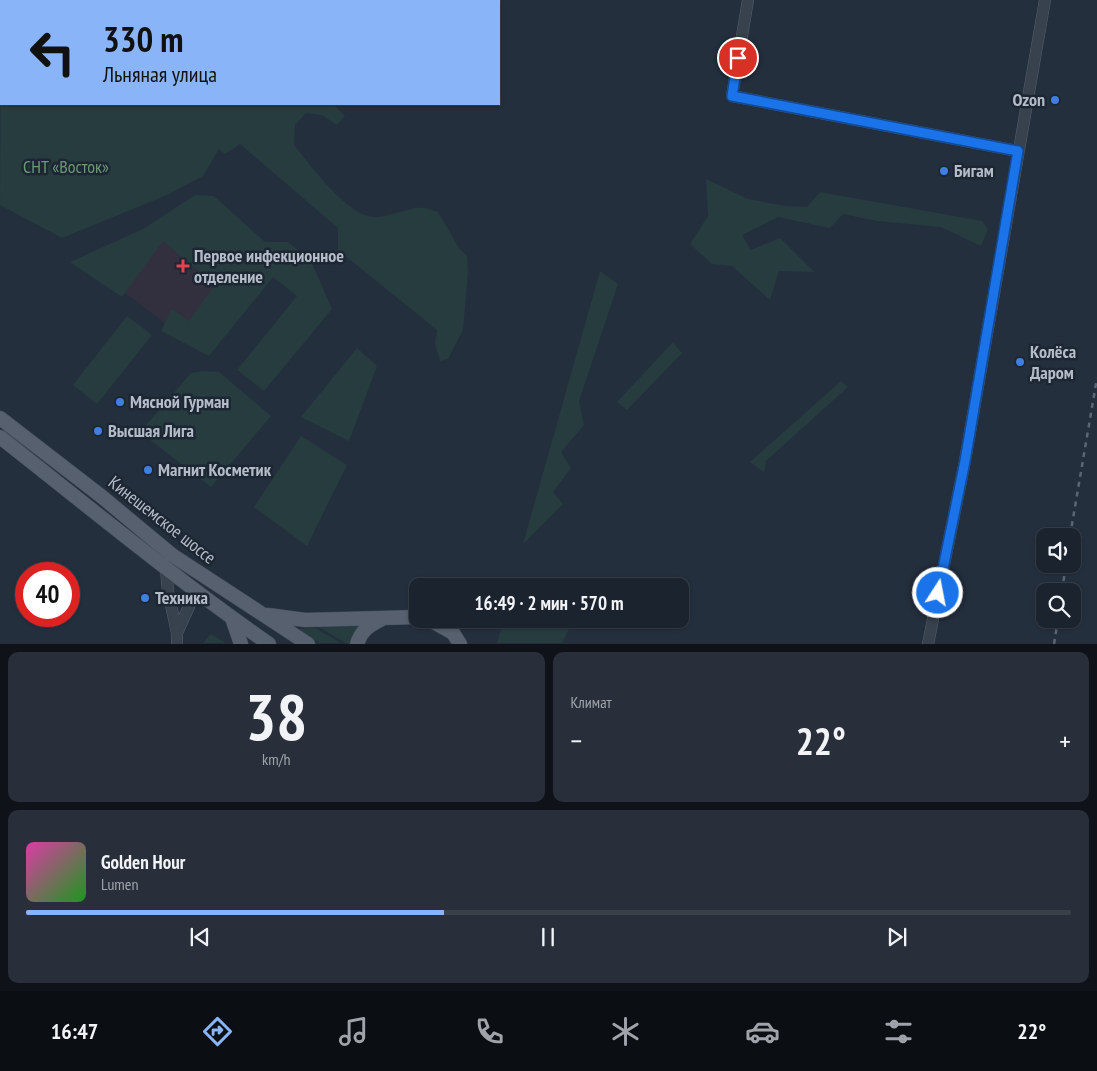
<!DOCTYPE html>
<html lang="ru">
<head>
<meta charset="utf-8">
<style>
  :root { --surface:#1b232e; --page:#282f3a; --text:#f1f3f6; --muted:#a0a4aa; --line:#39404a; --accent:#8ab4f8 }
  body { margin:0; font-family:"PT Sans Narrow",sans-serif; background:var(--page); color:var(--text); height:100vh; display:flex; flex-direction:column; font-size:19px; white-space:nowrap }
  * { box-sizing:border-box; margin:0 }
  p { font-size:16px; color:var(--muted) }
  .icon { flex:none; width:28px; height:28px; fill:none; stroke:currentColor; stroke-width:2; stroke-linecap:round; stroke-linejoin:round }
  .map { position:relative; height:644px; overflow:hidden }
  .sheet { display:flex; flex-direction:column; gap:8px; padding:8px; background:#0f1319; flex:1 }
  .sheet>* { flex:none }
  .guide { position:absolute; left:0px; top:0px; width:500px; height:105px; box-shadow:0 1px 4px #0004,0 0 0 1px var(--line); background:#8ab4f8; color:#111; overflow:hidden }
  .controls { position:absolute; left:1036px; top:528px; display:grid; gap:10px }
  .controls a { display:grid; place-items:center; width:45px; height:45px; border-radius:10px; background:var(--surface); box-shadow:0 1px 4px #0004,0 0 0 1px var(--line); font-size:25px }
  .speed { position:absolute; left:15px; top:562px; display:flex; gap:10px; font-size:25px; font-weight:700; text-align:center }
  .speed>* { display:grid; place-content:center; width:65px; height:65px; border-radius:50%; background:var(--surface); box-shadow:0 1px 4px #0004,0 0 0 1px var(--line); line-height:1 }
  .speed .limit { border:8px solid #d22; background:#fff; color:#111 }
  .pin { position:absolute; display:grid; place-items:center; width:42px; height:42px; color:#fff; margin:-21px; border:2px solid #fff; border-radius:50%; box-shadow:0 1px 5px #0007 }
  .me { position:absolute; width:55px; margin:-28px; rotate:11deg; stroke-linejoin:round; filter:drop-shadow(0 0 4px #0008) }
  .turn { display:flex; align-items:center; gap:18px; height:105px; padding:0 20px; font-size:22px }
  .turn .icon { width:65px; height:65px; stroke-width:2.5 }
  .turn b { display:block; font-size:35px; line-height:42px }
  .big { font-size:38px; font-weight:800; line-height:1.1 }
  .sheet .card { flex:1; display:flex; flex-direction:column; justify-content:center; gap:8px; min-width:0; padding:0 18px; border-radius:10px; background:var(--page) }
  .sheet .dial { align-items:center; gap:0 }
  .dial b { font-size:65px; line-height:1 }
  .song { display:flex; align-items:center; gap:15px }
  .cover { width:60px; height:60px; border-radius:8px; background:linear-gradient(135deg,hsl(320 70% 55%),hsl(120 70% 35%)) }
  .played { height:5px; border-radius:2px; background:linear-gradient(90deg,var(--accent) 40%,var(--line) 40%) }
  .keys { display:flex; justify-content:space-around; direction:ltr }
  .heat { display:flex; justify-content:space-between; align-items:center; font-size:28px; direction:ltr }
  .sheet .tiles { flex:1; display:grid; gap:8px; grid-template-columns:1fr 1fr }
  .card:last-child { grid-column:span 2 }
  .trip { position:absolute; left:409px; top:578px; width:280px; height:50px; border-radius:10px; background:var(--surface); box-shadow:0 1px 4px #0004,0 0 0 1px var(--line); font-weight:800; line-height:50px; text-align:center }
  .menu { display:flex; height:80px; justify-content:space-around; align-items:center; background:#0b0e12; color:var(--muted) }
  .menu .icon { width:35px; height:35px }
  .menu .current { color:var(--accent) }
  .menu b { font-size:22px; color:var(--text) }
  .map>svg:first-child { display:block }
</style>
</head>
<body>
<div class="map">
<svg width="1097" height="644" viewBox="0 0 1097 644">
  <rect width="100%" height="100%" fill="#242f3e"/>
  <path fill="#32303f" d="M144 231 260 252 188 341 107 279Z"/>
  <path fill="#263c3f" d="M3 0H325V1H1Z
    M1 1V104H285L288 105 289 104H333L345 116 337 125 322 115 306 113 295 125 294 145C310 165 347 215 373 217 387 218 413 206 423 208 428 208 433 211 438 212L459 248 467 256 468 271 463 330 448 359 440 361 435 344 437 330 338 250V228L240 144 225 154 219 149 203 176 167 195 62 238 0 205Z
    M706 179 748 199 785 206 807 207 820 192 982 221 988 229 981 246 941 227 877 221 843 214 830 228 778 217 742 235 751 250 780 238 814 272 779 271 770 300 732 266 712 264 690 244 708 216Z
    M195 195 214 196 265 242H288L311 261 332 309 264 391 237 370 297 296 273 277 209 356 161 331 172 309 189 321 215 285 163 241 122 297 70 262 143 229Z
    M600 271 618 284 579 401 584 425 561 452 571 468 553 492 563 504 523 544Z
    M127 316 152 335 97 404 73 385Z
    M673 342 682 353 627 410 617 402Z
    M357 348 377 366 349 441 301 417Z
    M204 371 219 372 271 416 211 487 140 432 191 373Z
    M841 381 848 387 766 461 764 472 750 462Z
    M301 436 347 465 307 546 254 507Z
    M504 619H574L562 643H497Z
    M364 624 354 632 349 644 346 643 317 626Z
    M315 628 341 643H320L295 629Z
    M211 634 224 642 225 643H203Z"/>
  <g fill="none" stroke-linecap="round" stroke-linejoin="round">
    <defs>
      <path id="minor" d="M748 0 732 96 1018 151
        M166 570 168 591 177 633V644
        M177 633 196 591
        M928 644 965 461 1045 0"/>
      <path id="major" d="M0 418 101 496 172 555 308 644
        M0 437C89 507 176 579 269 644
        M268 615 305 620 418 617
        M232 618 241 644
        M428 619 453 633 460 644
        M357 644C361 630 370 625 382 619"/>
    </defs>
    <use href="#minor" stroke="#565f6c" stroke-width="12"/>
    <use href="#major" stroke="#414a57" stroke-width="15"/>
    <use href="#minor" stroke="#38414e" stroke-width="11"/>
    <use href="#major" stroke="#56606e" stroke-width="14"/>
    <path stroke="#5a6575" stroke-width="2.5" stroke-dasharray="5 5" stroke-linecap="butt" d="M1070 536 1097 378
      M1062 591 1066 564
      M1054 644 1058 619"/>
  </g>
  <g fill="none" stroke-linecap="round" stroke-linejoin="round">
    <defs>
      <path id="route" d="M738 58 732 96 1018 151 965 461 938 593"/>
    </defs>
    <use href="#route" stroke="#114b97" stroke-width="12"/>
    <use href="#route" stroke="#1a73e8" stroke-width="9"/>
  </g>
  <g fill="#3f7fe0" stroke="#1d2633" stroke-width="2">
    <circle cx="1055" cy="100" r="5"/>
    <circle cx="944" cy="171" r="5"/>
    <circle cx="1020" cy="362" r="5"/>
    <circle cx="120" cy="402" r="5"/>
    <circle cx="98" cy="431" r="5"/>
    <circle cx="148" cy="470" r="5"/>
    <circle cx="145" cy="598" r="5"/>
  </g>
  <path fill="#e0444e" stroke="#1d2633" stroke-width="2" d="M180.5 258.5h5v5h5v5h-5v5h-5v-5h-5v-5h5z"/>
  <g text-anchor="middle" stroke-width="5" stroke-linejoin="round" paint-order="stroke">
    <g font-size="18" font-weight="bold" fill="#b4bcc9" stroke="#1d2633" text-anchor="start">
      <text x="1045" y="106" text-anchor="end">Ozon</text>
      <text x="954" y="177">Бигам</text>
      <text x="194" y="262">Первое инфекционное<tspan x="194" dy="21">отделение</tspan></text>
      <text x="1030" y="358">Колёса<tspan x="1030" dy="21">Даром</tspan></text>
      <text x="130" y="408">Мясной Гурман</text>
      <text x="108" y="437">Высшая Лига</text>
      <text x="158" y="476">Магнит Косметик</text>
      <text x="155" y="604">Техника</text>
    </g>
    <g font-size="18" fill="#6b9a76" stroke="#1d2633">
      <text x="66" y="173">СНТ «Восток»</text>
    </g>
    <g font-size="18" fill="#b4bcc9" stroke="#1d2633">
      <text transform="translate(162 520) rotate(38)" y="6">Кинешемское шоссе</text>
    </g>
  </g>
</svg>
<div class="controls">
<a><svg class="icon" aria-label="sound" viewBox="0 0 24 24"><path d="M4 9h4l5-4v14l-5-4H4zM17 9q2 3 0 6"/></svg></a>
<a><svg class="icon" aria-label="search" viewBox="0 0 24 24"><circle cx="10" cy="10" r="6"/><path d="M15 15l6 6"/></svg></a>
</div>
<div class="speed"><div class="limit">40</div></div>
<div class="pin" style="left:738px;top:58px;background:#d93025"><svg class="icon" aria-label="arrive" viewBox="0 0 24 24"><path d="M6 21V4h12l-3 4 3 4H6"/></svg></div>
<svg class="me" style="left:938px;top:593px" viewBox="-20 -20 40 40"><circle r="17" fill="#1a73e8" stroke="#fff" stroke-width="3"/><path d="M0-11L8 9 0 5-8 9z" fill="#fff"/></svg>
<div class="trip">16:49 · 2 мин · 570 m</div>
<div class="guide">
<div class="turn"><svg class="icon" aria-label="left" viewBox="0 0 24 24"><path d="M17 20v-9H6M10 6l-5 5 5 5"/></svg><div><b>330 m</b>Льняная улица</div></div>
</div>
</div>
<section class="sheet">
<div class="tiles">
<div class="card dial"><b>38</b><p>km/h</p></div>
<div class="card"><p>Климат</p>
<div class="heat"><a>−</a><b class="big">22°</b><a>+</a></div>
</div>
<div class="card">
<div class="song"><i class="cover"></i><div><b>Golden Hour</b><p>Lumen</p></div></div>
<div class="played"></div>
<div class="keys"><svg class="icon" aria-label="previous" viewBox="0 0 24 24"><path d="M18 5L8 12l10 7zM5 5v14"/></svg><svg class="icon" aria-label="pause" viewBox="0 0 24 24"><path d="M8 5v14M16 5v14"/></svg><svg class="icon" aria-label="next" viewBox="0 0 24 24"><path d="M6 5l10 7-10 7zM19 5v14"/></svg></div>
</div>
</div>
</section>
<nav class="menu">
<b>16:47</b>
<svg class="icon current" aria-label="directions" viewBox="0 0 24 24"><path d="M12 3l9 9-9 9-9-9zM9 14v-3h6M13 9l2 2-2 2"/></svg>
<svg class="icon" aria-label="music" viewBox="0 0 24 24"><path d="M9 18V5l10-2v13"/><circle cx="6" cy="18" r="3"/><circle cx="16" cy="16" r="3"/></svg>
<svg class="icon" aria-label="phone" viewBox="0 0 24 24"><path d="M5 4h4l2 5-3 2q2 4 5 5l2-3 5 2v4C11 20 4 13 5 4z"/></svg>
<svg class="icon" aria-label="climate" viewBox="0 0 24 24"><path d="M12 3v18M4 7l16 10M4 17L20 7"/></svg>
<svg class="icon" aria-label="car" viewBox="0 0 24 24"><path d="M5 17H2v-5l4-1 3-4h7l3 4 3 1v5h-3M9 17h6M6 11h13"/><circle cx="7" cy="17" r="2"/><circle cx="17" cy="17" r="2"/></svg>
<svg class="icon" aria-label="filters" viewBox="0 0 24 24"><path d="M4 7h16M4 17h16"/><circle cx="9" cy="7" r="2"/><circle cx="15" cy="17" r="2"/></svg>
<b>22°</b>
</nav>
</body>
</html>
